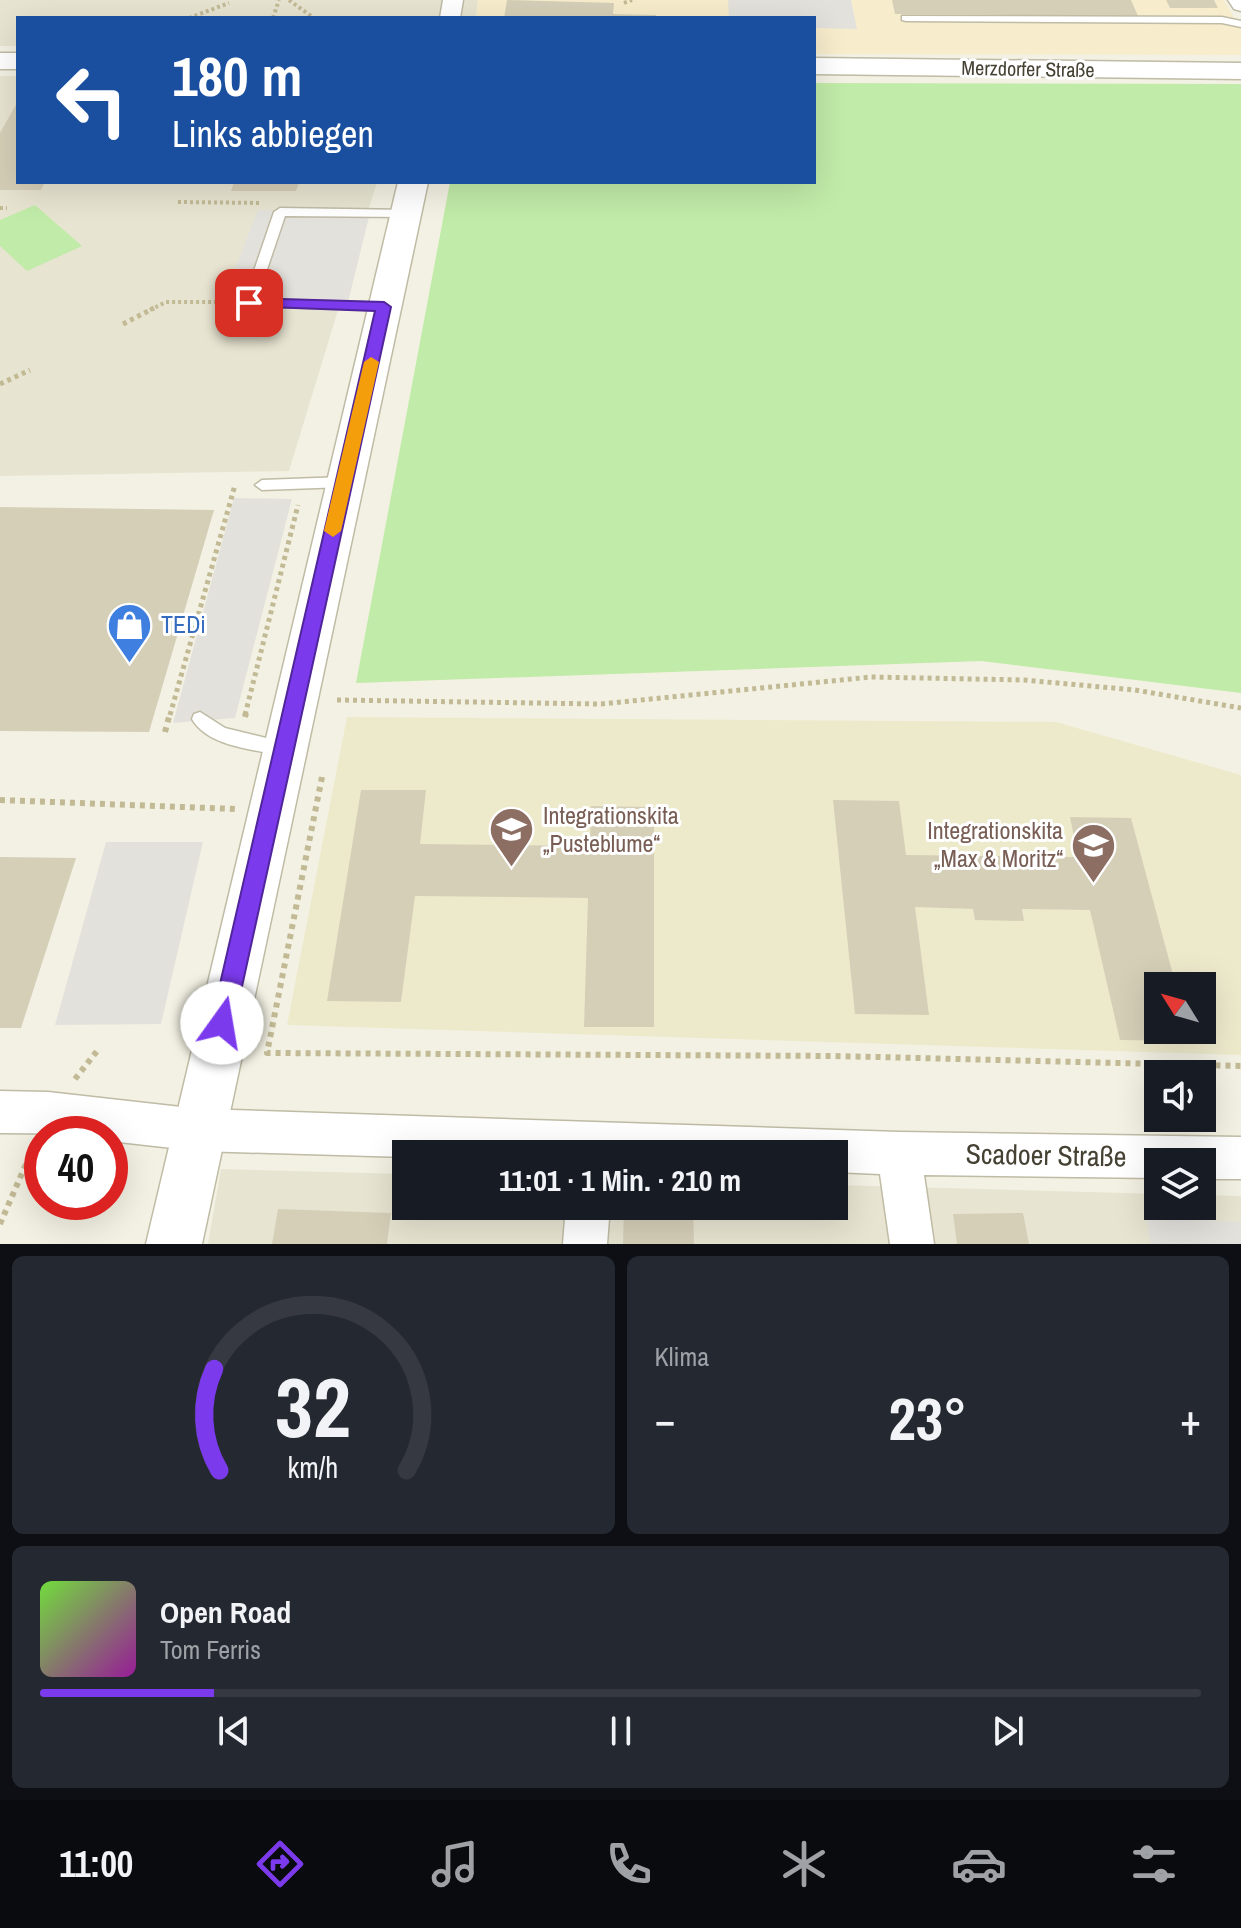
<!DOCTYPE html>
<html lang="de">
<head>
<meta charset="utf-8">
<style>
  :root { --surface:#171b24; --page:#242831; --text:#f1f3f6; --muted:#9ea1a6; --line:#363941; --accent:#7c3aed }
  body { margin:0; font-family:"Archivo Narrow",sans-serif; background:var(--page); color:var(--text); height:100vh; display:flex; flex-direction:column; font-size:30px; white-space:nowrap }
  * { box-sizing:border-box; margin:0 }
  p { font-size:26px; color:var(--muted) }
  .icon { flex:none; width:44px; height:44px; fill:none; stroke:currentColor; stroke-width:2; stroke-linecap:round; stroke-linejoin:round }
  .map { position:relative; height:1244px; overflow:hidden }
  .panel { display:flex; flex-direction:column; gap:12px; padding:12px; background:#0d0f14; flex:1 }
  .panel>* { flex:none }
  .guide { position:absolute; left:16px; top:16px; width:800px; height:168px; border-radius:0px; box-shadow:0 8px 32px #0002; background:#1a4fa0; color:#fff; overflow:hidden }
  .needle { width:52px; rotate:307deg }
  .fabs { position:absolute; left:1144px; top:972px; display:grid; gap:16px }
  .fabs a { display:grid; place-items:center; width:72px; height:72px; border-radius:0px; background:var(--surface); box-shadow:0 8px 32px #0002; font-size:40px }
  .speed { position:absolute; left:24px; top:1116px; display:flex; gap:16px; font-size:40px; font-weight:700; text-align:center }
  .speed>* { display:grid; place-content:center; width:104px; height:104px; border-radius:50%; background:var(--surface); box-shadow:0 8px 32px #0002; line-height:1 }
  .speed .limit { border:12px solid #d22; background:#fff; color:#111 }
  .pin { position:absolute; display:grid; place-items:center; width:68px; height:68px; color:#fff; margin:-34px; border-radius:16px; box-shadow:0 4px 12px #0006 }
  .me { position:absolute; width:88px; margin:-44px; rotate:13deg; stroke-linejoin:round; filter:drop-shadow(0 0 6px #0008) }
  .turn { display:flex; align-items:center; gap:28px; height:168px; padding:0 24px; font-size:36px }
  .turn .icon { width:104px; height:104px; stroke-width:2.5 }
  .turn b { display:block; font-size:56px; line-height:68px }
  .big { font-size:60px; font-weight:700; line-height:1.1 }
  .panel .widget { flex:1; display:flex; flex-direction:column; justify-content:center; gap:12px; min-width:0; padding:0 28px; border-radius:12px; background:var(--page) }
  .panel .dial { align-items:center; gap:0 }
  .dial svg { height:208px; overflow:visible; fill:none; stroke:var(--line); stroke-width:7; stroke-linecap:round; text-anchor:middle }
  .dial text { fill:var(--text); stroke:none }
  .song { display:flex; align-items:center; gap:24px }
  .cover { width:96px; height:96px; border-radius:12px; background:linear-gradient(135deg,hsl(100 70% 55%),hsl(300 70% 35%)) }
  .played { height:8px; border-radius:4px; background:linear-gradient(90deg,var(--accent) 15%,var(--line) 15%) }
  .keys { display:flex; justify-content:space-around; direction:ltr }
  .heat { display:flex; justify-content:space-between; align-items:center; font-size:44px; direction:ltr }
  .panel .tiles { flex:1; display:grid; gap:12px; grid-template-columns:1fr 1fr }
  .widget:last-child { grid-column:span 2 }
  .trip { position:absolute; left:392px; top:1140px; width:456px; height:80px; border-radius:0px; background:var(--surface); box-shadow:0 8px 32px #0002; font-weight:700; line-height:80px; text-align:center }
  .menu { display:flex; height:128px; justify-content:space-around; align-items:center; background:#090b0e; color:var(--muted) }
  .menu .icon { width:56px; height:56px }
  .menu .current { color:var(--accent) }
  .menu b { font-size:36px; color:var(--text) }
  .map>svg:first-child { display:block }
</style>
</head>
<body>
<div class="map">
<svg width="1241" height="1244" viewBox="0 0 1241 1244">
  <rect width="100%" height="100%" fill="#f3f1e3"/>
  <path fill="#e7e4d1" d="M0 0H478L476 18H18V46H0Z
    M0 76H18V182H377L289 471 0 476Z
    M221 1169 406 1174V1206H834V1185L1158 1194V1206H1202V1195L1241 1196V1244H208Z"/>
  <path fill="#f7edcc" d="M478 0H1224L1241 30V55L814 54V18H476Z"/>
  <path fill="#edeacc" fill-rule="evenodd" d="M347 717 1056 722 1241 775V1055L287 1025ZM1158 986H1202V1030H1158Z"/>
  <path fill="#c1eba8" d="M814 83 1241 84V693L981 661 356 683 450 182H814Z
    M35 205 82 246 27 271 0 246V220Z"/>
  <path fill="#e3e1dc" d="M728 0H851L857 29 814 28V18H729Z
    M258 210 370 213 347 306 222 302Z
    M234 498 292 499 235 718 173 723Z
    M106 842H203L161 1024 55 1025Z
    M1146 1217 1241 1222V1244H1151Z"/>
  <path fill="#d5cfb8" d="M507 0 614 3 613 14 656 15V18H504Z
    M892 0H1131L1138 16 895 14Z
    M1166 0H1214L1218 8H1170Z
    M18 101V182H45L41 190H0V133Z
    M234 182H299L296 191H231Z
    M0 507 214 510 149 732 0 731Z
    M361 790H426L420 844 590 846 591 806 654 807V1027H584L588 898 415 896 401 1002 327 1001Z
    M833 800 899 801 906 855 1078 857 1070 817 1131 818 1176 986H1158V1030H1187L1190 1041 1120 1040 1090 910 1022 909 1024 921 975 920 973 909 915 907 929 1015 855 1014Z
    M0 857 76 858 21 1028H0Z
    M624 1206H693L694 1244H623Z
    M278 1209 391 1213 387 1244H272Z
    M1023 1213 1029 1244H957L953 1214Z"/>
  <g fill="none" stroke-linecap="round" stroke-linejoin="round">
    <defs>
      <path id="service" d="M902 16 1222 17 1241 21V27L1222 23 906 21 902 20Z
        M280 208 409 210V216L405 217 285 216 257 299 384 303 389 304V310L244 306 243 303 274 212Z
        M344 477 351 482 344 487 262 490 255 485 262 480Z
        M200 712 225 728 283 742 289 744 292 749 289 754 283 756C254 749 208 747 192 719L194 714Z"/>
      <path id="minor" d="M443 0H463L460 18H440Z
        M1228 0H1241V11L1234 9Z
        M0 1091 48 1092 199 1109 899 1132 1241 1137V1179H1202V1162H1158V1178L924 1175 934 1244H890L880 1174 834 1172V1154H406V1157L199 1151 110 1141V1134L0 1133Z
        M566 1206H610L607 1244H563Z"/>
      <path id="tertiary" d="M0 53H18V69H0Z
        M814 58 1241 63V79L814 74Z
        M398 182H428L202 1244H146Z"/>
    </defs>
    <use href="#service" stroke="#bfbba5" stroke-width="3"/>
    <use href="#minor" stroke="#bfbba5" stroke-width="3"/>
    <use href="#tertiary" stroke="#bfbba5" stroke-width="3"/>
    <path stroke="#c2ba95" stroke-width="4" stroke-dasharray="3 3" stroke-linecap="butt" d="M289 0 314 18
      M624 3 632 0
      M189 18 229 3
      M273 18 279 0
      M178 202 261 203
      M0 208H7
      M150 310 166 302H228"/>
    <path stroke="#c2ba95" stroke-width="5" stroke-dasharray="4 4" stroke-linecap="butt" d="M123 324 154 308
      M0 384 30 370
      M337 700 601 704 871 677 1024 680 1135 690 1241 708
      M170 715 235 485
      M245 715 298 505"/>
    <path stroke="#c2ba95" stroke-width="6" stroke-dasharray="5 5" stroke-linecap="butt" d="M245 717 246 713
      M165 732 170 713
      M322 777 267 1053 835 1056 1241 1066
      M0 800 235 809
      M75 1079 97 1051
      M0 1224 33 1148"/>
    <use href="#service" fill="#fff" fill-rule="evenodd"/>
    <use href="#minor" fill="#fff" fill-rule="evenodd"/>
    <use href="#tertiary" fill="#fff" fill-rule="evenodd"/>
  </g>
  <path fill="#7c3aed" stroke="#51269a" stroke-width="2" d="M249 298 384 302 391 307 234 1023 230 1031 222 1034 214 1031 211 1023 375 311 244 306 242 303Z"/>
  <path fill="#f59e0b" d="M371 357 379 362 341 531 333 537 324 531 364 362Z"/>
  <defs>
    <symbol id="shop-pin" viewBox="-11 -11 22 30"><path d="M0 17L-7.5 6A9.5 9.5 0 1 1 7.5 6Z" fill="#3f7fe0" stroke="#fff"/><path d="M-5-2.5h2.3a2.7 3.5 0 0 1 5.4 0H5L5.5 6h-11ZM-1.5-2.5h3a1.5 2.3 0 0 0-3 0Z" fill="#fff"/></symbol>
    <symbol id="school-pin" viewBox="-11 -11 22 30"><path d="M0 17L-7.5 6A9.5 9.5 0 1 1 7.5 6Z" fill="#8d6e63" stroke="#fff"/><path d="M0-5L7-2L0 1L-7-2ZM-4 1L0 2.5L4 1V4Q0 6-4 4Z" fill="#fff"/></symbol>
  </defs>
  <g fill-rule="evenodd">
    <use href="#shop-pin" x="104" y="600" width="51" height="69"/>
    <use href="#school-pin" x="486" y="804" width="51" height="69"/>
    <use href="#school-pin" x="1068" y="820" width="51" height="69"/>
  </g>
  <g text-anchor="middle" stroke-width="6" stroke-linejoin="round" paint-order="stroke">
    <g font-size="20" fill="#454133" stroke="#fff">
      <text transform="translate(1028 69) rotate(1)" y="7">Merzdorfer Straße</text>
    </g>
    <g font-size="24" fill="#366cbe" stroke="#fff" text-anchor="start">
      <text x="161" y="633">TEDi</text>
    </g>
    <g font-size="24" fill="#785e54" stroke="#fff" text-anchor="start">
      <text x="543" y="824">Integrationskita<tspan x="543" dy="28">„Pusteblume“</tspan></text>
      <text x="1063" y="839" text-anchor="end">Integrationskita<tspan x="1063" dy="28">„Max &amp; Moritz“</tspan></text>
    </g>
    <g font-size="28" fill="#454133" stroke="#fff">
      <text transform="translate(1046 1155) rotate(1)" y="10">Scadoer Straße</text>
    </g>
  </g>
</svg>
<div class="fabs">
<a><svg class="needle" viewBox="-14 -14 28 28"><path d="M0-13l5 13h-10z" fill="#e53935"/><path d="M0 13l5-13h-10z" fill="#9ea1a6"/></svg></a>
<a><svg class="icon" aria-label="sound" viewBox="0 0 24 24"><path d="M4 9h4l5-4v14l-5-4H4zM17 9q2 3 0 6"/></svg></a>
<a><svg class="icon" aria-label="layers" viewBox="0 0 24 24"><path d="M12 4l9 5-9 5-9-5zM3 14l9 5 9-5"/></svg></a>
</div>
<div class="speed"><div class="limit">40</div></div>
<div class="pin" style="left:249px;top:303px;background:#d93025"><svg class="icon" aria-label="arrive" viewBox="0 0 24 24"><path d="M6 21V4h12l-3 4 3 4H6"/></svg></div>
<svg class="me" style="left:222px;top:1023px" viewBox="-20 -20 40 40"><circle r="19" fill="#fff"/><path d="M0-13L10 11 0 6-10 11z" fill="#7c3aed"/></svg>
<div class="trip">11:01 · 1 Min. · 210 m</div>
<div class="guide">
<div class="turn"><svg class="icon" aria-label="left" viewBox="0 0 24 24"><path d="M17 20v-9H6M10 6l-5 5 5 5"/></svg><div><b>180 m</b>Links abbiegen</div></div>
</div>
</div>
<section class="panel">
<div class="tiles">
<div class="widget dial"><svg viewBox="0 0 100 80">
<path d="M14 69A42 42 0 1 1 86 69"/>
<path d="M14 69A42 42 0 0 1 12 30" stroke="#7c3aed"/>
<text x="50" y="56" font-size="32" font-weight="700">32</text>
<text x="50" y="72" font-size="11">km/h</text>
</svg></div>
<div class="widget"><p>Klima</p>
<div class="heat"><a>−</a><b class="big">23°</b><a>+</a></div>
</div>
<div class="widget">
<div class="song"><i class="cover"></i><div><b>Open Road</b><p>Tom Ferris</p></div></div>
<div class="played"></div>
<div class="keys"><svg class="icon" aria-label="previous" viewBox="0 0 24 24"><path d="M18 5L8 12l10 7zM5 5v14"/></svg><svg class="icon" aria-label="pause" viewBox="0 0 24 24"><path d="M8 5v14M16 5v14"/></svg><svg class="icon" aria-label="next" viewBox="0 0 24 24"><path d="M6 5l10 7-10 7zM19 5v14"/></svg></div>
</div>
</div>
</section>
<nav class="menu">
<b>11:00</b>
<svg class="icon current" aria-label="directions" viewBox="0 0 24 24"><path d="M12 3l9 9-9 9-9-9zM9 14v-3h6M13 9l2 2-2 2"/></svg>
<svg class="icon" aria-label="music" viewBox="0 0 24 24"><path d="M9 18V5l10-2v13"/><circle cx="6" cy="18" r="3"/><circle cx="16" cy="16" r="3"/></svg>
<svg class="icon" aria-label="phone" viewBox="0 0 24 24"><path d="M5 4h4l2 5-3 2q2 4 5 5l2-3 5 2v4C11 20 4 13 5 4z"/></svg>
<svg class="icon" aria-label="climate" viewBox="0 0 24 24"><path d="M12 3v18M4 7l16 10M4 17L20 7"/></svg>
<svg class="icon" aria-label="car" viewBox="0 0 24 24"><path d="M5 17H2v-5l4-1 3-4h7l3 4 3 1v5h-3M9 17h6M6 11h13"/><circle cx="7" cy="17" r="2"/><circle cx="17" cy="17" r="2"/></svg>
<svg class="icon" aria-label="filters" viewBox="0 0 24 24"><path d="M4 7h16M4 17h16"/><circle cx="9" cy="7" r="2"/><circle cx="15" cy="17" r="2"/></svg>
</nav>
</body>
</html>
